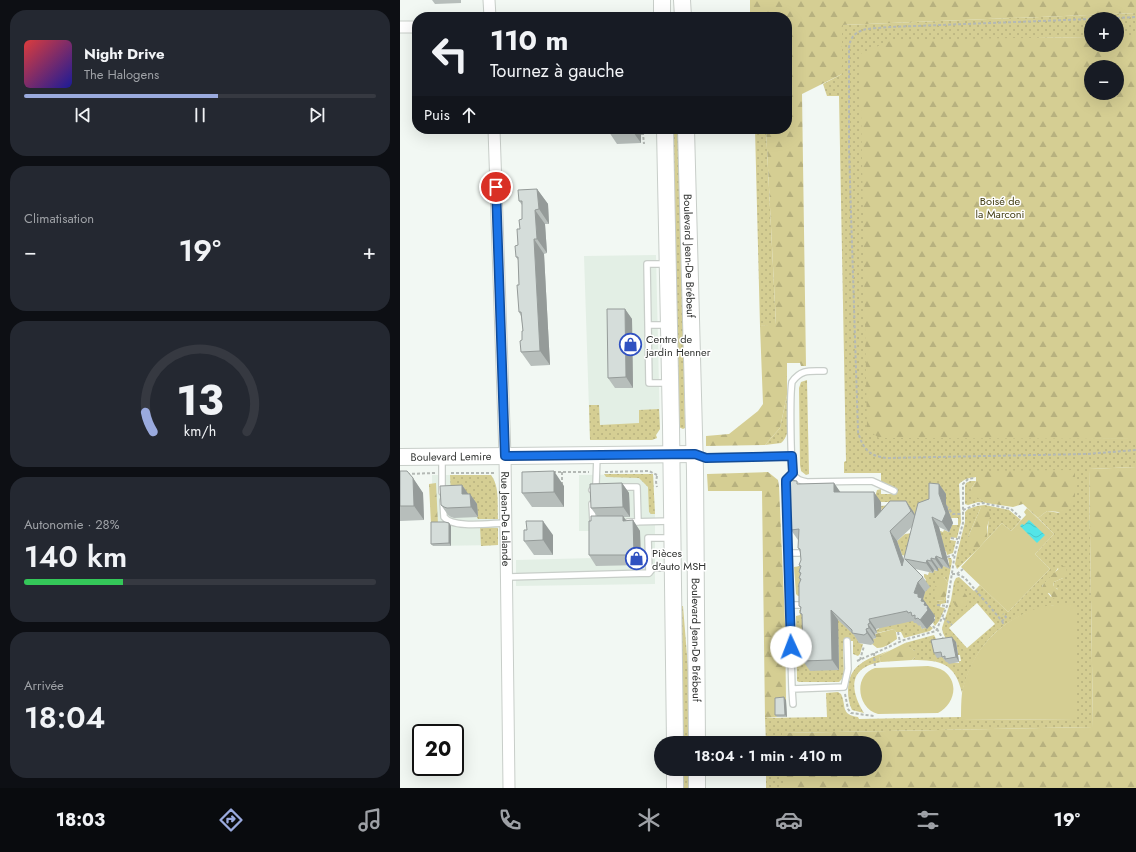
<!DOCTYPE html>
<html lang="fr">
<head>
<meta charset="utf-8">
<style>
  :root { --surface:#171b24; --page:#242831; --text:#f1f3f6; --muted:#9ea1a6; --line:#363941; --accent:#9aaade }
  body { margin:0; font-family:Jost,sans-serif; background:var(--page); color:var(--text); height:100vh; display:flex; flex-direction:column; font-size:15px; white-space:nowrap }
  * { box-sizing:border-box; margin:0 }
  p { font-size:13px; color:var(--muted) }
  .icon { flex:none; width:22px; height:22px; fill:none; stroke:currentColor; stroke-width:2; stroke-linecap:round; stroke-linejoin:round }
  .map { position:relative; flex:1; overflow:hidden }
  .sheet { display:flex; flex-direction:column; gap:10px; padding:10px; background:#0d0f14; width:400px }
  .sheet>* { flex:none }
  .hud { position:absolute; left:12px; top:12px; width:380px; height:122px; border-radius:16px; box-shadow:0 4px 16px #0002; background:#171b24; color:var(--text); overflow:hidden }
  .controls { position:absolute; left:684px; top:12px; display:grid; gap:8px }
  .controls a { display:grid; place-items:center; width:40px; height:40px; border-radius:50%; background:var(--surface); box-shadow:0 4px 16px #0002; font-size:20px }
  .speed { position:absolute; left:12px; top:724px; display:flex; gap:8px; font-size:20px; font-weight:700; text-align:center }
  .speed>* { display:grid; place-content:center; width:52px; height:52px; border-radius:50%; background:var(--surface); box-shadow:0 4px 16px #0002; line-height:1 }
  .speed .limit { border:2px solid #111; border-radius:6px; background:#fff; color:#111 }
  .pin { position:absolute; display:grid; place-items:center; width:34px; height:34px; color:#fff; margin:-17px; border:2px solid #fff; border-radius:50%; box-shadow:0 1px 4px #0007 }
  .me { position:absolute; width:44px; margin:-22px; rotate:358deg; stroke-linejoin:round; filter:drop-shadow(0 0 3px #0008) }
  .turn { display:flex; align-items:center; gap:14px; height:84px; padding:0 12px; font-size:18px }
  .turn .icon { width:52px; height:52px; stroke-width:2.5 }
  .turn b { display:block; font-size:28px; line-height:34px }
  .then { display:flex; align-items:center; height:38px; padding:0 12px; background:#0003; gap:8px; font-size:15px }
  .big { font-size:30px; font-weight:600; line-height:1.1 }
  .sheet .card { flex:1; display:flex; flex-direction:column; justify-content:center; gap:6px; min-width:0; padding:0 14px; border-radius:16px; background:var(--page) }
  .sheet .dial { align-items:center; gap:0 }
  .dial svg { height:104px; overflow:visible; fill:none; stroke:var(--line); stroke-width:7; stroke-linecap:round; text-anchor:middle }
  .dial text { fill:var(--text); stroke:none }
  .song { display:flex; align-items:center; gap:12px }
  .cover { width:48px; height:48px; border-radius:6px; background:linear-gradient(135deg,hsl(0 70% 55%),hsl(240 70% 35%)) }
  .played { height:4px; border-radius:2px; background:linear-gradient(90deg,var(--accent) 55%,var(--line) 55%) }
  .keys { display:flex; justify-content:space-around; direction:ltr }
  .heat { display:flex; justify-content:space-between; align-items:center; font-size:22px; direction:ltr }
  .charge { height:6px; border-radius:3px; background:linear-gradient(90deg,#34c759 28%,var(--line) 0) }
  .trip { position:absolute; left:254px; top:736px; width:228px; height:40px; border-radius:20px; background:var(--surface); box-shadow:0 4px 16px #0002; font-weight:600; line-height:40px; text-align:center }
  .tabs { display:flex; height:64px; justify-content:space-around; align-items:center; background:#090b0e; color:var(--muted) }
  .tabs .icon { width:28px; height:28px }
  .tabs .selected { color:var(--accent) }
  .tabs b { font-size:18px; color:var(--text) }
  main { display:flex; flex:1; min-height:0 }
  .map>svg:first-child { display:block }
</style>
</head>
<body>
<main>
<section class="sheet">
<div class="card">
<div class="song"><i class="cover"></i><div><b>Night Drive</b><p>The Halogens</p></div></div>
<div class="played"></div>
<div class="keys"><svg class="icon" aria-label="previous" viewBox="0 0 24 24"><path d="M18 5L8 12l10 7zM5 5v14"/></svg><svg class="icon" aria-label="pause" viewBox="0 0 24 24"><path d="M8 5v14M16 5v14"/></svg><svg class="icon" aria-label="next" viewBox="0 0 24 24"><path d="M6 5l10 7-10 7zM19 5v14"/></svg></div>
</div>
<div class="card"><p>Climatisation</p>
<div class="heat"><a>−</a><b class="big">19°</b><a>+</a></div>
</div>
<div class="card dial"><svg viewBox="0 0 100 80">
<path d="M14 69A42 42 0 1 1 86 69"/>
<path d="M14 69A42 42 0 0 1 8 54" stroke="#9aaade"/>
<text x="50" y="56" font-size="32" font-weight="700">13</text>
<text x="50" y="72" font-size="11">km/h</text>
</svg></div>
<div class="card"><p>Autonomie · 28%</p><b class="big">140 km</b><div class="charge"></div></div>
<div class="card"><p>Arrivée</p><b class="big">18:04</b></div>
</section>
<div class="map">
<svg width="736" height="788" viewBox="0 0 736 788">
  <defs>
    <pattern id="green-dots" width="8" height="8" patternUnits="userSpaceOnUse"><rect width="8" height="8" fill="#d5ce93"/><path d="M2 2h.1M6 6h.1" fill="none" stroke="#b7b17f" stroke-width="1.8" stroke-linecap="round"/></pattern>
    <pattern id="forest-firs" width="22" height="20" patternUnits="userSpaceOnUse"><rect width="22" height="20" fill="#d5ce93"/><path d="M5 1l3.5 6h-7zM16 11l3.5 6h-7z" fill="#b7b17f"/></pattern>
    <pattern id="water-waves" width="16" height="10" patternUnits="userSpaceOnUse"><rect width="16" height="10" fill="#53e5e7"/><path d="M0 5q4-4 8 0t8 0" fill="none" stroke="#49c5c7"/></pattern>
  </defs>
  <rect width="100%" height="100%" fill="#f2f8f3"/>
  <path fill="#e3efe5" d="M256 255 260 429 256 435 257 438 252 440H190L184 256Z
    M253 474 255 514V584L116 586V560L193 558V531H179V475Z
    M32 475H91L94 479 97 490 98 545 33 546Z"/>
  <path fill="url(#green-dots)" fill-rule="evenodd" d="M736 13V36H717V19H691V37L636 38 688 438 736 439V467L689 469 693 727 382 733V743H366L365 718 427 717 426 693 438 692 441 694C447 707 440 714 458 717L459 719 561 717V720L676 719 655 605C604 614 574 644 562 693 555 663 541 660 512 660L515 657V651L506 646 505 643 534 635 545 657 548 662 559 663V661H561L560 655H558L556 642 548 643 543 633 542 628 551 600 554 582 556 578 559 577 574 591 580 585 608 612 650 569 635 554 654 534 638 518 647 511 660 513 576 471V477C569 478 564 479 559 484L561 522 557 538 551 537 550 540 556 541 553 553 547 555 546 551 513 558 502 555 497 541 505 534 538 530 543 532 544 530 549 532 552 525H558V518H551L549 512 519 513 515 515 513 511 482 514 481 506 490 505V502H481L441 492 475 497 477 490 481 489V494H496L498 491 481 482V473H444V462L446 461 439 96H427L423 84 442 74V25ZM658 568 663 578 654 582 653 587 658 589 651 597 642 586 654 574ZM577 603 595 624 567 648 549 628Z
    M272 129H279L285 422V428L283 429 279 427Z
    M355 129H366L376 325 360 326Z
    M407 380 409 474 406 475 401 471 400 465 399 388 401 382Z
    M387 395C388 409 393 433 381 443L365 445 380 428Z
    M189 405H199L200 425 239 423V410L259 409 260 429 256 435 257 438 252 440H190Z
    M204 474H253L255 514H251L249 512 248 487 239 478 206 477Z
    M50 475H91C100 487 97 505 98 519H78L69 504 51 496Z
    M570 481H576L571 489 580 499 586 503 578 502 568 505 565 504V486L566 483Z
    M585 505 609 510 621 520 611 531 602 523 587 539C587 529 590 519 588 510L581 507 568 537 574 549H578L557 569 555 564 557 554 565 522V512L568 509 577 506Z
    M80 527 98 528V545L81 546Z
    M548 558H551L552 561 548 583 544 577 536 601 544 600 546 596V603L541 604 540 607 545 608 539 621 535 626 533 623 535 620V616L521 603 524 582 526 580 524 577V574L528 575 529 572 533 573 534 570 537 571 538 568 543 566 547 567 549 563Z
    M281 606H283L289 680 290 743H282Z
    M437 606 453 625 459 643 463 644 460 654 458 656 453 654V641H443L444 677 439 682H399L397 681 396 616 400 615 399 610H406L439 670Z
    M499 616C507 619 520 620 522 629L530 626 533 628 530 631 504 638 501 632H496L494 629 477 633 476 630 479 629 478 625Z
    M490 650 481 655 479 659 481 662C449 667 449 689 464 713L452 710C449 704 448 697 448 691 448 663 469 659 490 650Z
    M283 769H290V788H283Z
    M366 769H383V788H366Z"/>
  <path fill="url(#forest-firs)" fill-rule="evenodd" d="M350 0H736V13L442 25V74L402 94 406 366H401L400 363H387V395L380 428 365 445 306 446V436L329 434 358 411 363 404 360 326 376 324 366 129H387V17H350Z
    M717 36H736V439L479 438 467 429 460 54 492 40 691 37V45H717ZM691 67H717V93H691Z
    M736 467V788H383V769H475V743H382V733L693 727 689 469Z
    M675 470V503C663 514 663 512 647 511L638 518 623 504 613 507 586 503 573 495 571 489 576 481V471Z
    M368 472 378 480 379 486 385 622 386 700H377V717L365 718 362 491H308L307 474Z
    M36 483 38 524 31 525 29 484Z
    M581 507H585L589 510 590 517 587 527V539L578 549H570L568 546V537Z
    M407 565 408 595 398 596 396 594 394 567Z
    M662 566 666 567 667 573 663 578 654 582 653 586 664 594 662 597 654 599 649 593 644 594 641 591C642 589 642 587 643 585 646 581 659 568 662 566Z
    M544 577 548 583 546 596 544 600 536 601C532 591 535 583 544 577Z
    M563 591 567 596 569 603 565 607 557 608 554 604 556 593Z
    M494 629 496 632 497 639C491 643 485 648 477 648L472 644 473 639 476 638 475 634Z
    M505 643 507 646 515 651V657L512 660 481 662 479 659 481 655Z"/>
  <path fill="#d5ce93" d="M627 508 654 534 635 554 650 569 608 612 561 567 602 523 611 531 626 515 624 512Z
    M676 604V719L561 720C561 711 561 702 562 693 570 651 601 618 642 607 653 604 664 605 676 604Z
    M528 666C534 667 539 668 544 671 560 683 554 705 538 713L478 714C457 709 453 675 475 668Z"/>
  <path fill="url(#water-waves)" d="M629 520 645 535 637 543 620 526 622 524 624 525Z"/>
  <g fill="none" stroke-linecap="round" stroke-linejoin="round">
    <defs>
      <path id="service" d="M266 264H247L249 383H268
        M248 325H268
        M424 371C410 371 401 369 392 382 390 393 390 467 394 475 396 479 401 481 407 482L472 481 494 491
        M297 454 306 457 392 456
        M42 459V492
        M393 473 387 480 386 484 392 689 444 687 448 669 447 641
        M218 487H237L238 522
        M192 490 196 484 197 456
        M43 501 44 517C53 529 92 523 106 523
        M192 504 193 522H194
        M228 522 272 521
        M388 553H399
        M271 568H253L249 573 248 538H272
        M107 577 249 573
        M390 605H402
        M392 689 393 704"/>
      <g id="minor">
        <path d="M89 0 90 17"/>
        <path d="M0 27H17"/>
        <path id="s1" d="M94 129 105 456 109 788"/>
      </g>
      <g id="secondary">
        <path d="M262 0V17"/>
        <path d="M282 0 283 17"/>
        <path d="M265 129 271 426 275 743"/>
        <path id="s2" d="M286 129 295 471 297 743"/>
        <path id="s3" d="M0 457 295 454"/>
        <path d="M275 769V788"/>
        <path d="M297 769V788"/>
      </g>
    </defs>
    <use href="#service" stroke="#c8cec9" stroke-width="8"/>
    <use href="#minor" stroke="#c8cec9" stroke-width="13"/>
    <use href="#secondary" stroke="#c8cec9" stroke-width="18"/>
    <path stroke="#b4b9b5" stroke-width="2" stroke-dasharray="3 2" stroke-linecap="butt" d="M691 19 490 27C472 29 451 26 449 48V150L458 432C463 449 469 456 487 458L687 454 736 450
      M697 19 736 17
      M241 134H243L244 144
      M233 344H239
      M153 472H189
      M205 472 249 471 257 475
      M51 473H95
      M7 474 35 473
      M257 476 256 482 257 487
      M162 485V472
      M546 506 553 514H563
      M563 510 578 504 583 503 611 509 622 519
      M551 538 558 539
      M547 557 554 555
      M552 574H557L565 578 602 621 606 617 603 614
      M557 574 563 569
      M537 605 547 606
      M543 618 552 625
      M602 621 604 625
      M533 626 536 630
      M537 629 543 639
      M498 632 500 642
      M474 653 475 668
      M460 660 464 646
      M457 661 504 640 536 631 537 629 547 606 555 553 563 523V484L568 479 574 478
      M445 694 448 709 451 713 474 716
      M260 742V769"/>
    <use href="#service" stroke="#fff" stroke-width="5.5"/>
    <use href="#minor" stroke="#fff" stroke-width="11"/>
    <use href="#secondary" stroke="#fff" stroke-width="16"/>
  </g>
  <path fill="#b7bebb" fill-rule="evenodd" d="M32 0H61V3L35 4Z
    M207 129H241V143L217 144Z
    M137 189 148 204 149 224H145L147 253 144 254 150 365 131 366 121 352 122 340 123 331 121 316 119 312V285L118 260 116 257 118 245 120 229 122 219V205L119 201Z
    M225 309 232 319 233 388H215L208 378Z
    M0 471 13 478 23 493 24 520 0 521Z
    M222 483 229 493 230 517H224L226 521 233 520 240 531 241 565 196 566 189 555 191 521 197 516 191 508Z
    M434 483 440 492 481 502V511H513L515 515 529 499 539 484 546 494V504L553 523 549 532 539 527 550 569 543 566 542 569 538 568V571L534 570 533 573 515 569 523 577 530 587 525 592 523 599 535 616 534 618 535 620 527 629 525 628 522 629 520 625 519 626 516 623H514L513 621 476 629 477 633 475 634 476 638 473 639 474 643 471 645 459 643 454 635 438 620 439 670 410 671 403 661 402 616 400 613 401 609 399 606 400 581 399 578 400 575 399 572 400 567 399 565 401 560 400 552 398 548V540L391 530 390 497 386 492 399 484ZM512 527 504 560 497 541Z
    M62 485 68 494H70L77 504 78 517 54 518 51 517 48 515 41 505Z
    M164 486V507H132L122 493Z
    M49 523 51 526V546H33L31 544Z
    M153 535V555H134L124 541Z
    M556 642 559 662 549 664 547 662H546L542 657 537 658 534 653Z
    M386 700 387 717H377L375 715Z"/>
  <path fill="#959b99" d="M231 129H241V143Z
    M137 189 148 204 149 224 139 209Z
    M135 210 145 224 147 253 137 239Z
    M134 239 144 254 150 365 140 351Z
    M225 309 232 319 233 388 226 377Z
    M154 471 164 486V507L154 492Z
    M13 478 23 493 24 520 14 506Z
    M222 483 229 493 230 517 223 507Z
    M434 483 441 493 434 492Z
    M539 484 546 494V504L553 523 549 532 542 522 539 494Z
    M62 485 69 495 62 494Z
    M474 492 481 502 482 528 475 518Z
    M70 494 77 504 78 517 71 507Z
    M506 501 513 511 518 521 511 511Z
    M223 516 230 526 223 521Z
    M532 517 539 527 550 569 543 559Z
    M233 520 240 531 241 565 234 555Z
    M143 521 153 535V555L143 540Z
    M49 523 51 526V546L49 543Z
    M490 531 497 541 509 576 502 566Z
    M536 556 543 566 542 569 535 559Z
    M531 558 538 568V571L531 561Z
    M527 560 534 570 533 573 526 563Z
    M518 582 525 592 523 599 535 616 534 618 535 620 527 629 520 620 514 593Z
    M431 610 438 620 439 670 432 660Z
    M469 619 476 629 477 633 470 623Z
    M468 624 475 634 476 638 469 628Z
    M466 629 473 639 474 643 467 633Z
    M552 637 556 642 559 662 556 657Z
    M384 697 386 700 387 717 385 715Z"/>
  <path fill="#d5ddda" stroke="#959b99" d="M137 189 139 209 135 210 137 239H134L140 351 121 352 120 341 122 340V331H123L121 312H119L117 285H119L118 257H116L115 246 118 245 117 229H120L119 220 122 219V201H119L118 190Z
    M207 309H225L226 377 208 378Z
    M0 471H7L13 478 14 506H0Z
    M154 471V492L122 493V472Z
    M385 480 397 481V484L434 483V492H474L475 518 490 501H506L511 511 490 531 502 566 518 503 529 499V483L539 484V494L546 513 542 522 532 517 543 559 536 556 535 559 531 558V561L527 560 526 563 505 559 523 577 518 582 514 593 518 594V597L522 598 521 601 525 602 524 605 528 606 527 608 528 610 520 620 518 618 515 619V615L512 616 511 612 508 613 507 611 469 619 470 623 468 624 469 628 466 629 467 633 464 635 452 633V630L431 610 432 660 403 661 402 614 400 613 401 607 399 606V584L401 579 399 578 401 573 399 572 401 566 399 565 401 560 400 549 398 548 399 529 391 530 390 492H386Z
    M222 483 223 507 191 508 190 484Z
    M62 485V494H70L71 507 47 508 44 507 41 505 40 486Z
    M191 516H223V521L233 520 234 555H189V521H191Z
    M126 521H143V540L124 541V530H127Z
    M31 522H45L49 523V543L31 544Z
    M552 637 556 657 545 659V656L542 657 541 652 534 653 531 640Z
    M384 697 385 715H375V698Z"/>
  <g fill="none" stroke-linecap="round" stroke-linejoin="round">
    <defs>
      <path id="route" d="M96 187 105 456 295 454 306 458 392 456 393 473 386 480V484L391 647"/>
    </defs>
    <use href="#route" stroke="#114b97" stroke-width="10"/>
    <use href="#route" stroke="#1a73e8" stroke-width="7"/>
  </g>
  <defs>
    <symbol id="shop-ring" viewBox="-11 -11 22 22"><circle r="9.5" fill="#fff" stroke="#3051c1" stroke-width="1.5"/><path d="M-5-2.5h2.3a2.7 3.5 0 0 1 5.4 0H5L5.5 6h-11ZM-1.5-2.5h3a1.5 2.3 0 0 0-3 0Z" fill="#3051c1"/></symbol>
  </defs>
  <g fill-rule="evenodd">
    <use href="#shop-ring" x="218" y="332" width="25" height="25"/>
    <use href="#shop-ring" x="224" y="546" width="25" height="25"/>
  </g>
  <g text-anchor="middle" stroke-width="3" stroke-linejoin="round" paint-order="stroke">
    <g font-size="11" fill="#423d12" stroke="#fff">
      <text x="600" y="205">Boisé de<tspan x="600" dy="13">la Marconi</tspan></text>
    </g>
    <g font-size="11" fill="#313331" stroke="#fff">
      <text dy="4" stroke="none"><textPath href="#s2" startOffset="127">Boulevard Jean-De Brébeuf</textPath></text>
      <text dy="4" stroke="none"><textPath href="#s3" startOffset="51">Boulevard Lemire</textPath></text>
      <text dy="4" stroke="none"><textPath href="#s1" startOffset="390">Rue Jean-De Lalande</textPath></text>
      <text dy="4" stroke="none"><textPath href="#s2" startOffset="511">Boulevard Jean-De Brébeuf</textPath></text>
    </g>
    <g font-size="11" fill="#313331" stroke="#fff" text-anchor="start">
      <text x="246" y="343">Centre de<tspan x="246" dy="13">jardin Henner</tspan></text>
      <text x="252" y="557">Pièces<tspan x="252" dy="13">d'auto MSH</tspan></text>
    </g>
  </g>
</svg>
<div class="controls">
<a>+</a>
<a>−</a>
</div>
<div class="speed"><div class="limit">20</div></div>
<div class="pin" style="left:96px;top:187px;background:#d93025"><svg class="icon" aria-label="arrive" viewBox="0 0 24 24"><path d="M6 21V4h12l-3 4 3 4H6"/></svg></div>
<svg class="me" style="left:391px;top:647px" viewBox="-20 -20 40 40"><circle r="19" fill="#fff"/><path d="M0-13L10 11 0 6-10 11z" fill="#1a73e8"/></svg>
<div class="trip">18:04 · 1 min · 410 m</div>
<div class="hud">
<div class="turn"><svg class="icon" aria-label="left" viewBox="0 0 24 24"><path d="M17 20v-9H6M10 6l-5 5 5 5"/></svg><div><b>110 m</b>Tournez à gauche</div></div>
<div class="then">Puis<svg class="icon" aria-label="ahead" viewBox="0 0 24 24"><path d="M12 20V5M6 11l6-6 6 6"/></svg></div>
</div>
</div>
</main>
<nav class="tabs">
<b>18:03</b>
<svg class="icon selected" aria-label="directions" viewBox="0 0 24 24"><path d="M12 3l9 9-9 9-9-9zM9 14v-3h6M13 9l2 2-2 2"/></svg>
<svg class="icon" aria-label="music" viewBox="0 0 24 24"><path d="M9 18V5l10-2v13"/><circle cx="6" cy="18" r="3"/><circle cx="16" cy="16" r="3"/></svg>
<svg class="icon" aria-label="phone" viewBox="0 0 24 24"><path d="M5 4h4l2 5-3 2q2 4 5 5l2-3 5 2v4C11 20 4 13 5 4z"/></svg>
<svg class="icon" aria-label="climate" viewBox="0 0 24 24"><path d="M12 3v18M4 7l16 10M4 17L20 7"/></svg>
<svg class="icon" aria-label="car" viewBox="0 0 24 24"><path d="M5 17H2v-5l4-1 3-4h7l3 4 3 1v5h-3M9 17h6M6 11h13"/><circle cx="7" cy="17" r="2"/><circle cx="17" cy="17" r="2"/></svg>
<svg class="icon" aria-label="filters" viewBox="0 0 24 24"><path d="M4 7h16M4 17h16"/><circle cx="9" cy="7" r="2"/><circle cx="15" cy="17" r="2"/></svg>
<b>19°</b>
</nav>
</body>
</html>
